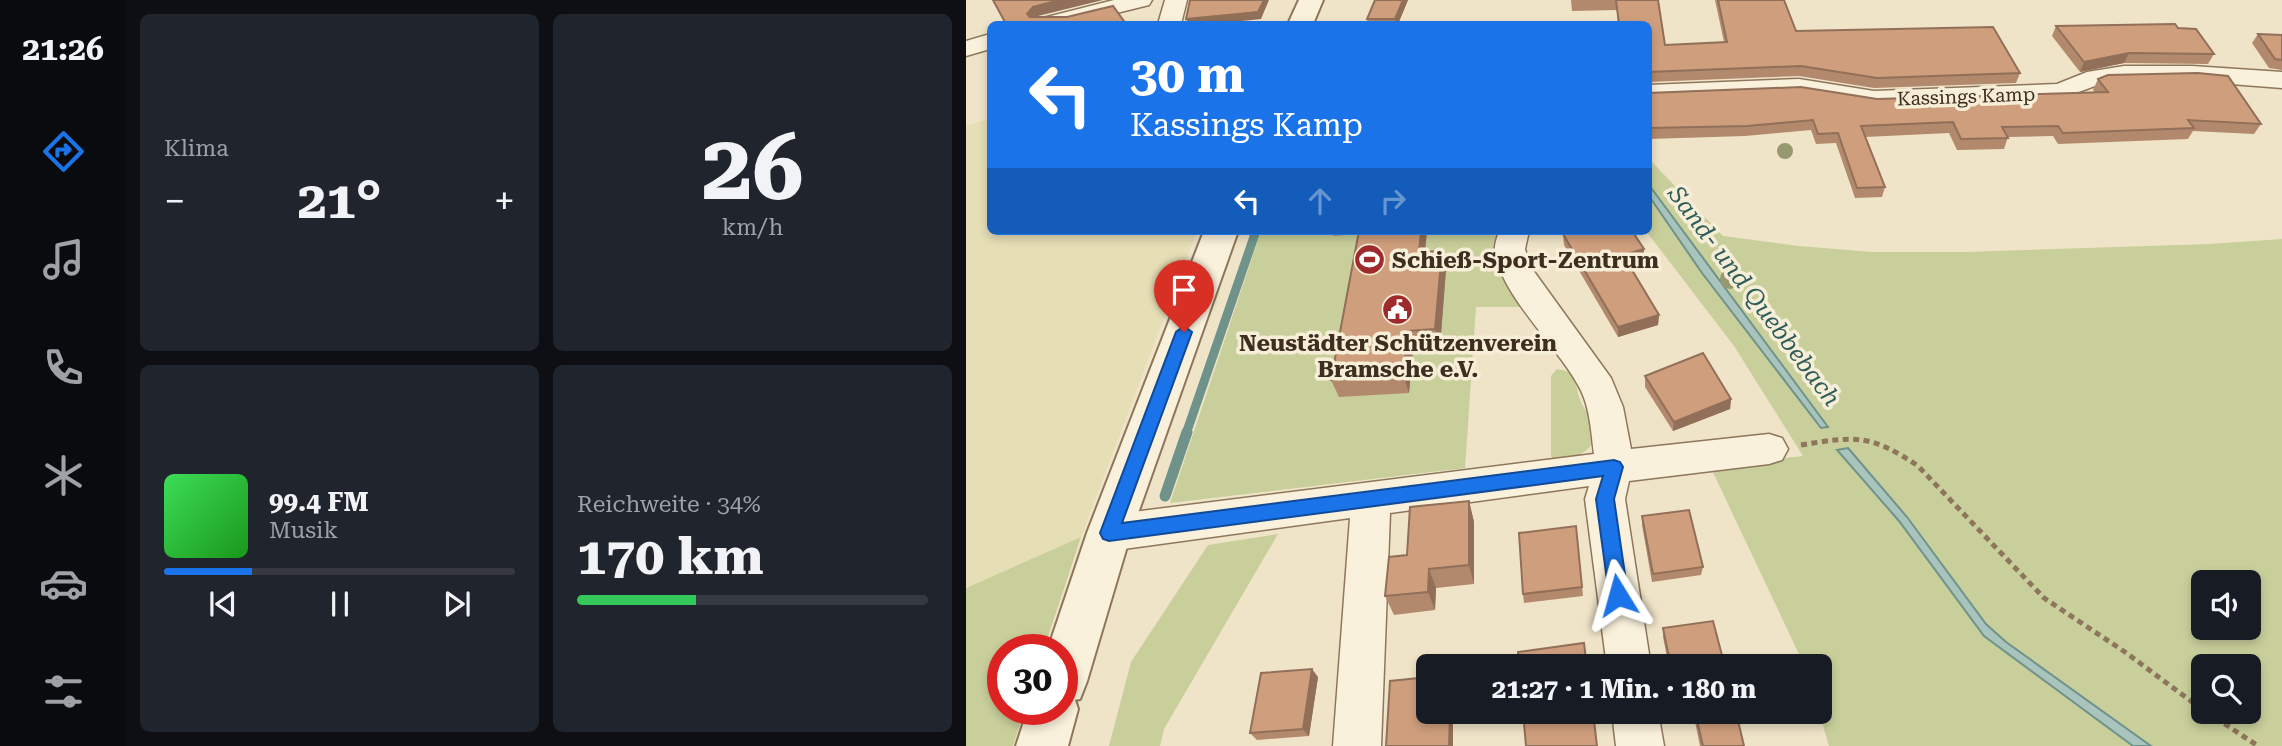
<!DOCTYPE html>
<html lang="de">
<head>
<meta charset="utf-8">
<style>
  :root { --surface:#171b24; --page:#20242c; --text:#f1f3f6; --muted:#9ea1a6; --line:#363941; --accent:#1a73e8 }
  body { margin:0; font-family:"Roboto Serif",serif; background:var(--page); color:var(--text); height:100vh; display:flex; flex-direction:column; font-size:26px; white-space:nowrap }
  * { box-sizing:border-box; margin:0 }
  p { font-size:23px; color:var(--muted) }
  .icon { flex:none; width:38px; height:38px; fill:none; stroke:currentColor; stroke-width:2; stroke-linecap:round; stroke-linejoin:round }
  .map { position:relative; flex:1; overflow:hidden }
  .side { display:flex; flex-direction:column; gap:14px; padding:14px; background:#0d0f14; width:840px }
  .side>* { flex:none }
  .banner { position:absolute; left:21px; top:21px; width:665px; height:214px; border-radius:10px; box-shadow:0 4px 10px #0003; background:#1a73e8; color:#fff; overflow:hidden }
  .tools { position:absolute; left:1225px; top:570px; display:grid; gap:14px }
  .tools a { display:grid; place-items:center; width:70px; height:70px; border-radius:10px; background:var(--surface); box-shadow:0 4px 10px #0003; font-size:35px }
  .speed { position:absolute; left:21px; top:634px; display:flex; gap:14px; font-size:35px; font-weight:700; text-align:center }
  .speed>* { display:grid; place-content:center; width:91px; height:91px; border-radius:50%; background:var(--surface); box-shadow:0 4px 10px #0003; line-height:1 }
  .speed .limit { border:10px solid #d22; background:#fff; color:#111 }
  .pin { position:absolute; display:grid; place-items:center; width:60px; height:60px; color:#fff; margin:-72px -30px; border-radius:50% 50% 50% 0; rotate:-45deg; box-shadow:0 0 7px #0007 }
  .pin .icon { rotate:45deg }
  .me { position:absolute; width:77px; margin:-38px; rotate:352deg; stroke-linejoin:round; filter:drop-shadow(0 0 5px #0008) }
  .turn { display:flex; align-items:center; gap:24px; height:147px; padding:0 28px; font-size:32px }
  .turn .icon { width:91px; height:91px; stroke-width:2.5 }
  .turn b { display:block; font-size:49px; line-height:60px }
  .lanes { display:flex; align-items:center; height:66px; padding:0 28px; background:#0003; justify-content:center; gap:35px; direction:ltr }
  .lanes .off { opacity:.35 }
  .big { font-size:52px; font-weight:700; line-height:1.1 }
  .side .card { flex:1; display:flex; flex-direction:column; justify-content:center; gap:10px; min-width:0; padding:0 24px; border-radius:10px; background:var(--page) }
  .side .dial { align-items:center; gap:0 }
  .dial b { font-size:91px; line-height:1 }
  .song { display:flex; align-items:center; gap:21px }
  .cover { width:84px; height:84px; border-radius:10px; background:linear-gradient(135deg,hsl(130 70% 55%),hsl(120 70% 35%)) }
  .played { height:7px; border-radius:4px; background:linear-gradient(90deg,var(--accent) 25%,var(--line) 25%) }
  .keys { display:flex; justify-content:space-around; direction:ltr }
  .heat { display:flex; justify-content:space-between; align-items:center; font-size:38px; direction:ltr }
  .charge { height:10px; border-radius:5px; background:linear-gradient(90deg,#34c759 34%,var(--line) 0) }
  .side .tiles { flex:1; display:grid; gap:14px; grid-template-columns:repeat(2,1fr) }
  .trip { position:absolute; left:450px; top:654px; width:416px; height:70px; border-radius:10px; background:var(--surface); box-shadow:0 4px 10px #0003; font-weight:700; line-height:70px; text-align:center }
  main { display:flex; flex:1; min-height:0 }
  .dock { display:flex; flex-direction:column; width:126px; justify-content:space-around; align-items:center; background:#090b0e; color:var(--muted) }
  .dock .icon { width:49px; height:49px }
  .dock .selected { color:var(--accent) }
  .dock b { font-size:32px; color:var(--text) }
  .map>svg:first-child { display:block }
</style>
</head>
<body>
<main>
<nav class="dock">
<b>21:26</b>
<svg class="icon selected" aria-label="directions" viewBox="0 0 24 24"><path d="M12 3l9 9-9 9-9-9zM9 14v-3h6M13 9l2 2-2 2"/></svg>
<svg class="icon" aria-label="music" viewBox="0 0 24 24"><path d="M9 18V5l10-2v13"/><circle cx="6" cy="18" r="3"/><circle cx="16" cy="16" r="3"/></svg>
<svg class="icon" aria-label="phone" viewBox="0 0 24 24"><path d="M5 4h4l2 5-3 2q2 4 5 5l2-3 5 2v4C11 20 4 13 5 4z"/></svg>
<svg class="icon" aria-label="climate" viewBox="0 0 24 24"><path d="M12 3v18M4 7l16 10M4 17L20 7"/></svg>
<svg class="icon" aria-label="car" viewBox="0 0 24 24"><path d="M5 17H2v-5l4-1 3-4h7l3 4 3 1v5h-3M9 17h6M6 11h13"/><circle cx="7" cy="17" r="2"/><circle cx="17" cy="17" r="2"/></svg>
<svg class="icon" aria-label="filters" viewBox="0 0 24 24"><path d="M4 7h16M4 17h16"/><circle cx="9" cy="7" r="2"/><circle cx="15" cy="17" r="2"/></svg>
</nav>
<section class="side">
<div class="tiles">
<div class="card"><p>Klima</p>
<div class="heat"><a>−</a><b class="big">21°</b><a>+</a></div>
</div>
<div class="card dial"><b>26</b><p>km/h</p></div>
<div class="card">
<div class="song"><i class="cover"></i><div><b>99.4 FM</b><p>Musik</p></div></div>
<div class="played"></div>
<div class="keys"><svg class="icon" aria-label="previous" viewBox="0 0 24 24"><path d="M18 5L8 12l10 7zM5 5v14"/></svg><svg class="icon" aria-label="pause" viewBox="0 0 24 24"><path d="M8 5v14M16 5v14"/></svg><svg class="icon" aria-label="next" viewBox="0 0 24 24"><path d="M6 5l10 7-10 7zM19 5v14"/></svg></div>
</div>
<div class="card"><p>Reichweite · 34%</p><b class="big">170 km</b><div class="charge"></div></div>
</div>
</section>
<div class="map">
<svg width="1316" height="746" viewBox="0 0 1316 746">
  <rect width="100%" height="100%" fill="#f0e4c8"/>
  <path fill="#e6deb5" d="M24 118V231H231L115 537 0 588V126Z"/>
  <path fill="#c9cf9b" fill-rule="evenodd" d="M683 159 757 236 833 246 906 252H1000L1243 244 1316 239V746H863L853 712 854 667H839L744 466 837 456 768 346 680 231H682L683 196 736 273 855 428 861 426 683 185ZM1237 583H1283V628H1237ZM1237 667H1283V712H1237Z
    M295 231H534L557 307H510L499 468 204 503Z
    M591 369C597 370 603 371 606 376 611 383 611 394 615 402 618 410 627 419 629 427 633 451 606 461 587 459L585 456V376Z
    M312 534 198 729 194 746H143L165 662 242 545Z
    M115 537 78 649H37V709H59L47 746H0V588Z"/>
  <path fill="#a9c4bc" stroke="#6f938a" stroke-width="2" d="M683 185 862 427 855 428 736 273 683 196Z
    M882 448 941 517 1020 624 1040 642 1185 746H1167L1018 636 933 521 871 450Z"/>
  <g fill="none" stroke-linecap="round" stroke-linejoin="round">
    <path stroke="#6f938a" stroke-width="9" d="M220 434 290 231"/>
    <path stroke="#6f938a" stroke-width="11" d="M199 496 221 432"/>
    <defs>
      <path id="minor" d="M148 0H186L183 5 106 24H69L73 19Z
        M199 0H221L215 24H192Z
        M24 34V49L0 56V41Z
        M1158 66H1226L1316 72V88L1226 81H1158L1137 83 1091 100 908 107 833 95 682 101V85L833 79 908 91 1091 84 1121 72Z
        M533 231H563L559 249 564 266 645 378 657 407 665 449 803 434 816 438 822 449 816 460 803 464 663 481 659 499 685 667H641L619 499 623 486 424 513 415 746H367L384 518 143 551 129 546 123 533 129 520 143 515 628 454C625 431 624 405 612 385 591 346 535 295 529 252 528 245 531 238 533 231Z
        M646 712H692L698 746H650Z"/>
      <path id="tertiary" d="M333 0H357L347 24H322Z
        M238 231H272L165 533 121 681 114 699 109 700 112 709 102 746H50L62 709H96V649H82L121 533Z"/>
    </defs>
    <use href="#minor" stroke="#8d765c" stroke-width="3"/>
    <use href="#tertiary" stroke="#8d765c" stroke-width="4"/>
    <path stroke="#8d765c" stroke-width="5" stroke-dasharray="6 4.5" stroke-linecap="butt" d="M835 445C889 436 905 434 952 466L1078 598 1159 652 1237 710
      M1241 712 1292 746"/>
    <use href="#minor" fill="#faf1dc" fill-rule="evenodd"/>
    <use href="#tertiary" fill="#faf1dc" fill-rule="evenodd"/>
  </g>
  <g fill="#96986f">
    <circle cx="819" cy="151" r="8"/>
    <circle cx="764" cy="279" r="10"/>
  </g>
  <path fill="#b2896c" d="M442 0 432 24H402L401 19Z
    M605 0H692L699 45 758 42 749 0H818L830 31 1054 73 1050 83 908 88 833 76 682 82V24H652L651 10 606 11Z
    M1090 26 1212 28 1248 54 1242 64 1158 63 1114 72 1086 36Z
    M1292 34 1316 35V70L1303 68 1286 43Z
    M1132 79 1295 124 1288 134 1227 131 1222 139 1092 144 1087 136 1042 137 1038 149 991 150 983 133 899 137 919 187 916 197 889 198 870 143 850 144 845 130 779 136 682 139V93L911 99 1129 93 1127 90Z
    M366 231H461L459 251 480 269 474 347 447 349 443 393 373 397 365 380 392 234 367 236Z
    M597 234 678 249V259L662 264 693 315 692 325 652 337 598 245Z
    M679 376 765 399 764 409 707 431 679 387Z
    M503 501 508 522V584L470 588 469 610 428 615 419 596 441 555Z
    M676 516 737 567 735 575 686 582 676 525Z
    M610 526 617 596 558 603 557 594Z
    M697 628 759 667H703L697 637Z
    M352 677 343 736 291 740 284 733Z
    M727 712H770L778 746H734Z"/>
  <path fill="#916f58" d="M94 0H137L72 16 66 24 61 14 67 7Z
    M298 0H303L295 19 247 24H223L220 19Z
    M437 0H442L432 24H430L429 19Z
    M1163 53 1158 63 1114 72 1118 62Z
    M455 231H461L457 270 453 252Z
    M678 249V259L657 266V255Z
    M476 251 480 269 474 347 469 329Z
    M693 315 692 325 652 337V327Z
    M442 331 447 349 443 393 437 375Z
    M765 399 764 409 707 431 708 422Z
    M503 501 508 522V584L503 565Z
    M463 569 470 588 469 610 462 592Z
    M346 669 352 677 343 736 337 729Z
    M484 712H487V746H483Z"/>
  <path fill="#cf9f7d" stroke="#916f58" stroke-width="2" d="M27 0H94L67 7 61 14 64 17H101L147 6 160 24H40Z
    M224 0H298L292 12 220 19Z
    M409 0H437L429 19H401Z
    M650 0H692L699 45 761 42 752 0H818L830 31 1027 27 1054 73 911 78 835 66 682 72V24H653Z
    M1209 24 1212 28 1230 29 1248 54 1163 53 1118 62 1090 26Z
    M1292 34 1316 35V60L1309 59Z
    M1232 73 1262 76 1295 124 1222 120 1228 128 1097 133 1092 126 1036 127 1042 138 995 139 987 122 895 126 919 187 891 188 872 133 852 134 847 120 781 126 682 128V93L835 87 911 99 1142 92 1132 79 1142 75Z
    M393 231H455L453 252 476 251 469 329 442 331 437 375 365 380Z
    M601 231H666L678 249 657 255 693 315 652 327 597 234Z
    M737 353 765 399 708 422 679 376Z
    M503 501V565L463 569 462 592 419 596 423 557 441 555 444 507Z
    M723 510 737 567 687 574 676 516Z
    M610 526 616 587 557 594 553 533Z
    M747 621 759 667H705L697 628Z
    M618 643 621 667H553L552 652Z
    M346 669 337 729 284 733 295 673Z
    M462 677V712H484L483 746H420L424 681Z
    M557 712H627L631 746H560Z
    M729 712H770L778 746H737Z"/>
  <path fill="#1a73e8" stroke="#114b97" stroke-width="2" d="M218 326 226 332 156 523 648 460 654 462 657 467 648 499 662 595 659 601 652 604 646 601 643 595 630 499 637 476 143 541 137 539 134 533 210 332Z"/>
  <defs>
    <symbol id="stadium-disc" viewBox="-11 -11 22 22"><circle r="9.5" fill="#9e2a2b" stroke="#f7eed8"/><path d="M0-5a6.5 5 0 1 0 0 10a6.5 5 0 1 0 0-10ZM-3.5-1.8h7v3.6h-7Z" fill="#fff"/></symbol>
    <symbol id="civic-disc" viewBox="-11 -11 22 22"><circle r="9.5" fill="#9e2a2b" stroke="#f7eed8"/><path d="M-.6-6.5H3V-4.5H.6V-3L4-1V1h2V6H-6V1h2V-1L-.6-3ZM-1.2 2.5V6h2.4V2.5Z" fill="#fff"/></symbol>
  </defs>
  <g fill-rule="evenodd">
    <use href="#stadium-disc" x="386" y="242" width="35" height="35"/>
    <use href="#civic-disc" x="414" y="292" width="35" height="35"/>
  </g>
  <g text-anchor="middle" stroke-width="7" stroke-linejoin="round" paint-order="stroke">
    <g font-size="19" fill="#3d2e20" stroke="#f7eed8">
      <text transform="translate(1000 96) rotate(-2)" y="7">Kassings Kamp</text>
    </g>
    <g font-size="23" font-weight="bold" fill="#3d2e20" stroke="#f7eed8" text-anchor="start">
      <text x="426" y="268">Schieß-Sport-Zentrum</text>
      <text x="432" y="351" text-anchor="middle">Neustädter Schützenverein<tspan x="432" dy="26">Bramsche e.V.</tspan></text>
    </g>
    <g font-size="24" font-style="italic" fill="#2f5d5a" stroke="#f7eed8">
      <text transform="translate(788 296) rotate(53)" y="8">Sand- und Quebbebach</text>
    </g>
  </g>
</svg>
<div class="tools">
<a><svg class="icon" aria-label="sound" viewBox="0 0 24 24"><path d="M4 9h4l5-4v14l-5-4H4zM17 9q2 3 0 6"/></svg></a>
<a><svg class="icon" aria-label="search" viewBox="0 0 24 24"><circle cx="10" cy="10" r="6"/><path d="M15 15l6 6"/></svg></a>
</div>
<div class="speed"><div class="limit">30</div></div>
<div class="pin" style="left:218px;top:332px;background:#d93025"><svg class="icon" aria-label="arrive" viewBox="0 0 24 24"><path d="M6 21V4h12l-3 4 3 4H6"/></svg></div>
<svg class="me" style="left:652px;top:595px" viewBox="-20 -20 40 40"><path d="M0-17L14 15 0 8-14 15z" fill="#1a73e8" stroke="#fff" stroke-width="4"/></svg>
<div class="trip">21:27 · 1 Min. · 180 m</div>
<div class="banner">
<div class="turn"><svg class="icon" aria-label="left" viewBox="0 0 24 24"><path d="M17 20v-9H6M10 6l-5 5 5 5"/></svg><div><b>30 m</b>Kassings Kamp</div></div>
<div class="lanes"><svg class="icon" aria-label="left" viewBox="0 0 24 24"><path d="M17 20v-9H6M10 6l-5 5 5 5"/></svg><svg class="icon off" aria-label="ahead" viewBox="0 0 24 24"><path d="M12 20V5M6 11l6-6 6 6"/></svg><svg class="icon off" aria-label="right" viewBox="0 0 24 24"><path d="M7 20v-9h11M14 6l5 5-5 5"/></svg></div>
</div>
</div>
</main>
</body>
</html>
